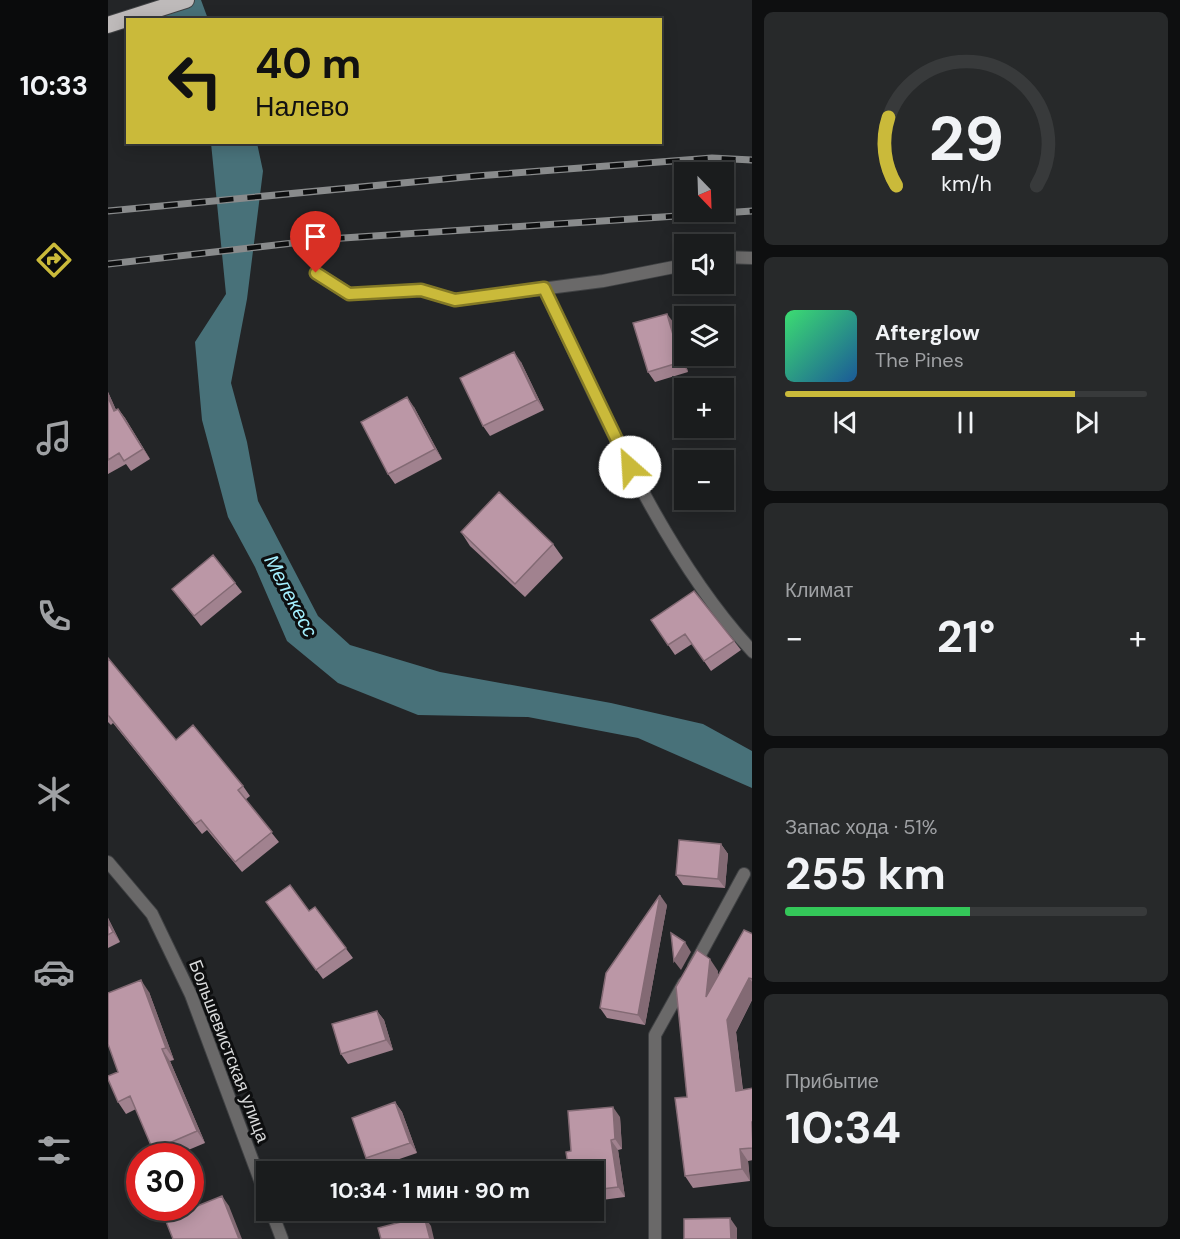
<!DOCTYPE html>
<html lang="ru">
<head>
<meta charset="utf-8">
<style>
  :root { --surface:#1a1c1d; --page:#27292a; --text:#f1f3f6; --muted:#9fa1a4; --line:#383a3b; --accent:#caba3a }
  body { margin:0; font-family:"DM Sans",sans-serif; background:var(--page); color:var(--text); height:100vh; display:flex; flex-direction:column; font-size:22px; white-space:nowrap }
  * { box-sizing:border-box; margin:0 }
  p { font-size:20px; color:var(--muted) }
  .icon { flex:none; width:33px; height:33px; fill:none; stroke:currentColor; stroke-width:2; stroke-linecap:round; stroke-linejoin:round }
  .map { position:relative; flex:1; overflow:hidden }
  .side { display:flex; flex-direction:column; gap:12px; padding:12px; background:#0e0f10; width:428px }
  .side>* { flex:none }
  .banner { position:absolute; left:18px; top:18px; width:536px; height:126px; border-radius:0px; box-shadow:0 3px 15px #0003,0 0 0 2px var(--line); background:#caba3a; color:#111; overflow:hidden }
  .needle { width:39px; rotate:157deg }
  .buttons { position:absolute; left:566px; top:162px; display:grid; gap:12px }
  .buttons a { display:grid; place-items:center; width:60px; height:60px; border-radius:0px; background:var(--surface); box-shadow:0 3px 15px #0003,0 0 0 2px var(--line); font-size:30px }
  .speed { position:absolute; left:18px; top:1143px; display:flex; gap:12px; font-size:30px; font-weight:700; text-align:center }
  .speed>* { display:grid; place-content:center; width:78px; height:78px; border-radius:50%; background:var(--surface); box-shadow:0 3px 15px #0003,0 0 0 2px var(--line); line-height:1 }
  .speed .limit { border:9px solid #d22; background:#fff; color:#111 }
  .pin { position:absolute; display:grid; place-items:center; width:51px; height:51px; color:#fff; margin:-62px -26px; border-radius:50% 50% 50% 0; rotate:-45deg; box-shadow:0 0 6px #0007 }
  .pin .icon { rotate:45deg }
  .me { position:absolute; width:66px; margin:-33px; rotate:334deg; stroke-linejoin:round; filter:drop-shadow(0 0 4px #0008) }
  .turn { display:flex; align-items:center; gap:21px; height:126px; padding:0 30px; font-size:27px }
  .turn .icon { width:78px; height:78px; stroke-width:2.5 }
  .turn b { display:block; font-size:42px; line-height:51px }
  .big { font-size:45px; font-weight:700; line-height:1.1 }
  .side .tile { flex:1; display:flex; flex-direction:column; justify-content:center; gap:9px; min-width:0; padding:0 21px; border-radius:9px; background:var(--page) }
  .side .dial { align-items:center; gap:0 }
  .dial svg { height:156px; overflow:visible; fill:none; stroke:var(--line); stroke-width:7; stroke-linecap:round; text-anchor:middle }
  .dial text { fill:var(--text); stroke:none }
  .song { display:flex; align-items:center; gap:18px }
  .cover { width:72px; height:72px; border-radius:9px; background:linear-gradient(135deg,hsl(140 70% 55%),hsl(210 70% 35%)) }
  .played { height:6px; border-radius:3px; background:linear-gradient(90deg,var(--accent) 80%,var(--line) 80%) }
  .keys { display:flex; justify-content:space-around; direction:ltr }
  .heat { display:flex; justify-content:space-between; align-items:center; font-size:33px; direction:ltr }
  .charge { height:9px; border-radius:4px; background:linear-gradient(90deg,#34c759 51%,var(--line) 0) }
  .trip { position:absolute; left:148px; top:1161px; width:348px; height:60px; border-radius:0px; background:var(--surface); box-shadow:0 3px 15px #0003,0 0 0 2px var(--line); font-weight:700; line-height:60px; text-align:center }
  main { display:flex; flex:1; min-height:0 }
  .tab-bar { display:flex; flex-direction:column; width:108px; justify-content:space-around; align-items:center; background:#0a0b0c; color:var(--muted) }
  .tab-bar .icon { width:42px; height:42px }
  .tab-bar .on { color:var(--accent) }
  .tab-bar b { font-size:27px; color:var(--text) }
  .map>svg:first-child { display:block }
</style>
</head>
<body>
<main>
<nav class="tab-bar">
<b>10:33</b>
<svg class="icon on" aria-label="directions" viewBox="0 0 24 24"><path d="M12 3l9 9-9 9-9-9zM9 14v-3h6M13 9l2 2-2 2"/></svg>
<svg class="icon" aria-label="music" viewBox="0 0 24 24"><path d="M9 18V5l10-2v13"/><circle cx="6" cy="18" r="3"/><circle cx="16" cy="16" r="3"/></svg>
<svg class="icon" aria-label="phone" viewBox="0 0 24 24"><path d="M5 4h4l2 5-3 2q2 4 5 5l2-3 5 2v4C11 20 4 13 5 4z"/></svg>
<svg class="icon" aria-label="climate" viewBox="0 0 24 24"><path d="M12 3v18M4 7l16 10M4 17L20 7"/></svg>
<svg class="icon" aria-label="car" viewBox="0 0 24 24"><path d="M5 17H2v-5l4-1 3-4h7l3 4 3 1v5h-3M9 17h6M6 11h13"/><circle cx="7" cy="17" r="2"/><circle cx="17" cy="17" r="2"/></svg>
<svg class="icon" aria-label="filters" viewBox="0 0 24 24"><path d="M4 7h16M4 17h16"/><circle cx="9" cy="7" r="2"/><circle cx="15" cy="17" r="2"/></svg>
</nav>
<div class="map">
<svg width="645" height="1239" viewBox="0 0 645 1239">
  <rect width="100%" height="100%" fill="#232527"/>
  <path fill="#487179" d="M49 0H93L100 19H57Z
    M103 143H149L155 171 139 299 123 383 139 442 150 501 210 616 242 645 332 672 503 703 595 724 644 751V788L530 738 420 717 310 715 230 683 179 641 147 567 120 517 94 420 87 342 118 294Z"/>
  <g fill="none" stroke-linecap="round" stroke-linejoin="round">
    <defs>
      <path id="minor" d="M615 257 645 258
        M208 273 241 294 313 290 347 300 495 281 576 265
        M436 288C493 407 554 555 645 652
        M0 862 44 914 83 995 159 1199
        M586 966 636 874
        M163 1210 174 1239
        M547 1239V1035L576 983"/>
      <path id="trunk" d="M0 25 78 0"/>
    </defs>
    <use href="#minor" stroke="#404244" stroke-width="14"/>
    <use href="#trunk" stroke="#404244" stroke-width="18"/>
    <use href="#minor" stroke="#6a6969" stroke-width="12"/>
    <use href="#trunk" stroke="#bebaba" stroke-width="16"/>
    <defs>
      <path id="rail" d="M0 211 368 176 604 158 645 160
        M0 264 220 239 645 211"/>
    </defs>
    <use href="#rail" stroke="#898b8c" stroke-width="7"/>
    <use href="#rail" stroke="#0d0e0f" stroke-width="4.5" stroke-dasharray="14" stroke-linecap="butt"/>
  </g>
  <path fill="#a1828f" d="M566 323 580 372 547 382 540 372Z
    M413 362 436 410 382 436 375 426Z
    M0 392 8 410 10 409 17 418 42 459 23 471 18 464 0 474Z
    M306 407 334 459 287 484 280 474Z
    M353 532 445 544 455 558 417 597 362 546Z
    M127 583 134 592 93 626 64 589Z
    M543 620 626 641 633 650 603 671 584 644 567 655Z
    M0 658 68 740 135 786 142 796 137 800 171 842 134 872 99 830 94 834 5 723 3 725 0 722Z
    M613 844 620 854 617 888 575 885 568 875Z
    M158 902 201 911 207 907 245 958 215 979Z
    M559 905 537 1025 499 1018 492 1008Z
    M0 918 12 942 0 948Z
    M645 934V998L628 1032 635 1090 645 1088V1160L640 1161 642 1181 585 1188 577 1176 579 1097 610 971V977Z
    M41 992 66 1060 62 1061 97 1143 66 1156H50L45 1150 28 1109 18 1114 10 1102V1072Z
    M269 1011 276 1020 285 1050 240 1064 233 1054Z
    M287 1102 294 1112 309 1153 265 1168 258 1158Z
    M512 1117 514 1149 510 1150 517 1197 486 1201V1172L463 1151Z"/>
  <path fill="#836a74" d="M559 314 566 323 580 372 573 362Z
    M406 352 413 362 436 410 429 400Z
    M0 392 13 421 6 411 0 397Z
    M299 397 306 407 334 459 327 449Z
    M10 409 17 418 42 459 35 449Z
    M613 844 620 854 617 888 610 879Z
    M552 895 559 905 537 1025 530 1015Z
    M0 918 12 942 5 932 0 922Z
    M577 942 583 952 573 970 566 961Z
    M602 959 610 971 607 1009 598 997Z
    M641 978 645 983V998L628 1032 636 1102 628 1091 619 1020Z
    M33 980 41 992 66 1060 58 1048Z
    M269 1011 276 1020 285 1050 278 1040Z
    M54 1049 62 1061 97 1143 89 1131Z
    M287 1102 294 1112 309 1153 302 1143Z
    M505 1107 512 1117 514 1149 507 1139Z
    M503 1140 510 1150 517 1197 510 1187Z
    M632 1149 640 1161 642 1181 634 1169Z
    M114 1196 121 1206 134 1239H131Z
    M316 1216 323 1226 326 1239H322Z
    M622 1218 629 1228V1239H623Z"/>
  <path fill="#bb97a6" stroke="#836a74" stroke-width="1.5" d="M559 314 573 362 540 372 525 323Z
    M406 352 429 400 375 426 352 378Z
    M0 397 6 411 10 409 35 449 16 461 11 453 0 460Z
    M299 397 327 449 280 474 253 422Z
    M391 492 445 544 407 584 353 532Z
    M105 555 127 583 86 616 64 589Z
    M586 591 626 641 596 661 577 634 560 645 543 620Z
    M0 658 68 740 85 725 135 786 130 790 164 832 127 862 93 820 87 824 0 715Z
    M571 840 613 844 610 879 568 875Z
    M182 885 201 911 207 907 238 948 208 970 158 902Z
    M552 895 530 1015 492 1008 498 973Z
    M0 922 5 932 0 935Z
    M636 930 645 934V979L641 978 619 1020 628 1091 645 1088V1122H644L645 1148 632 1149 634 1169 577 1176 567 1098 579 1097 568 987 589 950 602 959 598 997Z
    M563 933 577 942 566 961Z
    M33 980 58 1048 54 1049 89 1131 45 1150 22 1096 10 1102 0 1079V1076L10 1072 0 1044V993Z
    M269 1011 278 1040 233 1054 224 1024Z
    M287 1102 302 1143 258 1158 244 1118Z
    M505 1107 507 1139 503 1140 510 1187 486 1190V1172H461L458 1152 463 1151 460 1111Z
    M114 1196 131 1239H65L57 1219Z
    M316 1216 322 1239H273L270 1228Z
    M622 1218 623 1239H576V1219Z"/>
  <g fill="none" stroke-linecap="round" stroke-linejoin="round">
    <defs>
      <path id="route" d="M208 273 241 294 313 290 347 300 436 288 522 467"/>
    </defs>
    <use href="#route" stroke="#837926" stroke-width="15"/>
    <use href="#route" stroke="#caba3a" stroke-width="10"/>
  </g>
  <g text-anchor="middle" stroke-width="6" stroke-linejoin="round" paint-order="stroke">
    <g font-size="18" fill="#d9dadb" stroke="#0d0e0f">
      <text transform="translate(121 1051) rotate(69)" y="6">Большевистская улица</text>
    </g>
    <g font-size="20" font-style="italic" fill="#a4effe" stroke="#0d0e0f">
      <text transform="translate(183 596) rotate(62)" y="7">Мелекесс</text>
    </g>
  </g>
</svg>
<div class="buttons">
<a><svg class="needle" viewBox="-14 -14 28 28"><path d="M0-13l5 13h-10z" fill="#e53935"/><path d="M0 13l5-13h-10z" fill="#9fa1a4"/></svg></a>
<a><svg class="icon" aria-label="sound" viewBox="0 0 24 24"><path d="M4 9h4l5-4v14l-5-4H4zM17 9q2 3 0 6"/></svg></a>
<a><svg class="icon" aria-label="layers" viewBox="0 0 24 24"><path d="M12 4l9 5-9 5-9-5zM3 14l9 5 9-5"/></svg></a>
<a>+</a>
<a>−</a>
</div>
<div class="speed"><div class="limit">30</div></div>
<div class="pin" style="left:208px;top:273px;background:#d93025"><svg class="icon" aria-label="arrive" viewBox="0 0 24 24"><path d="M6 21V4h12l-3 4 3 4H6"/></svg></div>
<svg class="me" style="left:522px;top:467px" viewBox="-20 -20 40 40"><circle r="19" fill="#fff"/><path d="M0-13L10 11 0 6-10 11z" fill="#caba3a"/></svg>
<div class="trip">10:34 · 1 мин · 90 m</div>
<div class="banner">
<div class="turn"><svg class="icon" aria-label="left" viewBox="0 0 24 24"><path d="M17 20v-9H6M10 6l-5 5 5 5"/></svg><div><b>40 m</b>Налево</div></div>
</div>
</div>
<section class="side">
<div class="tile dial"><svg viewBox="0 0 100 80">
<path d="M14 69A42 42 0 1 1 86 69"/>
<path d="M14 69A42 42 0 0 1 10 34" stroke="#caba3a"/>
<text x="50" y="56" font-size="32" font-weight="700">29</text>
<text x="50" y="72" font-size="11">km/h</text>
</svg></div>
<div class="tile">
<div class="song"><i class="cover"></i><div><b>Afterglow</b><p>The Pines</p></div></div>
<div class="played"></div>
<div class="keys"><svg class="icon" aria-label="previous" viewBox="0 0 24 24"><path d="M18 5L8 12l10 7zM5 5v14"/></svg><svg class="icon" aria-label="pause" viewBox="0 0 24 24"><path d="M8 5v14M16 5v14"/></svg><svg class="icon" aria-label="next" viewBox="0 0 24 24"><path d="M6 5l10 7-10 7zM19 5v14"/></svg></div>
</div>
<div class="tile"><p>Климат</p>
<div class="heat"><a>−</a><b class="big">21°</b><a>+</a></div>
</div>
<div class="tile"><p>Запас хода · 51%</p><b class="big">255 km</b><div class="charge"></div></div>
<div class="tile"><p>Прибытие</p><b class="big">10:34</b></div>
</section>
</main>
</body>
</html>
